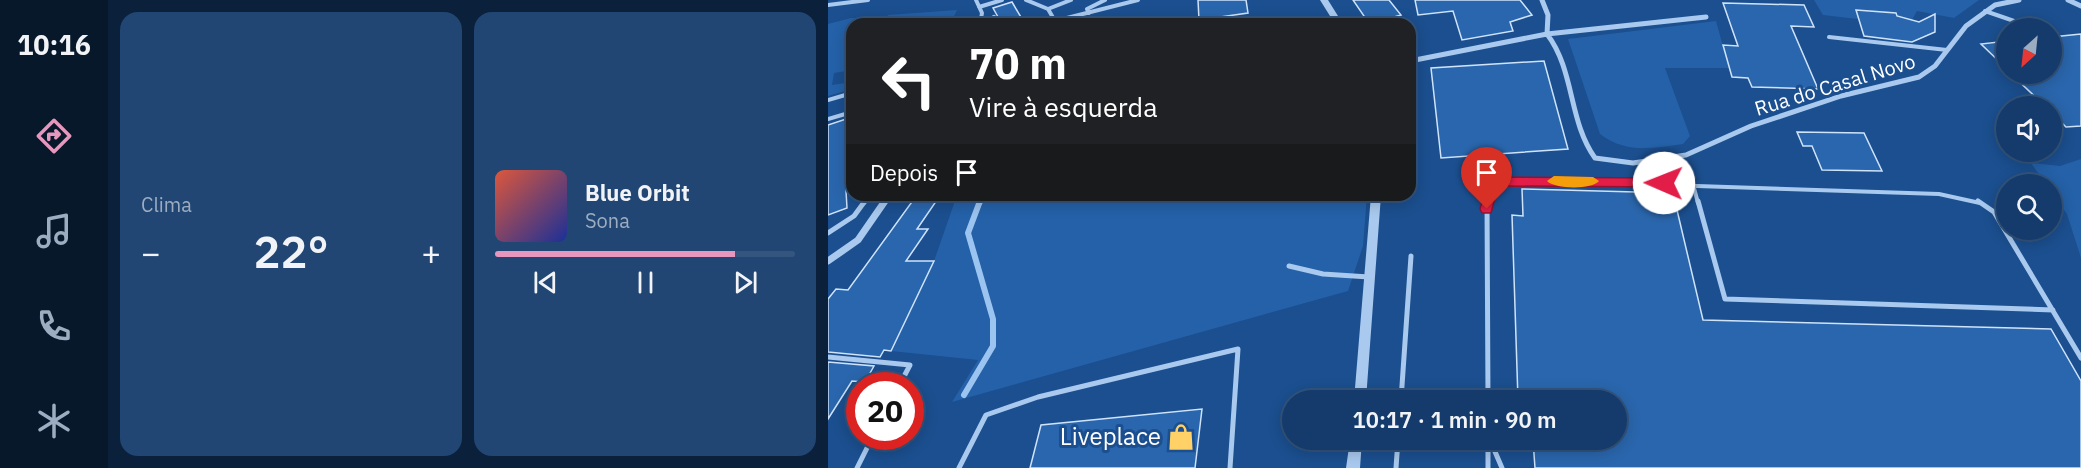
<!DOCTYPE html>
<html lang="pt">
<head>
<meta charset="utf-8">
<style>
  :root { --surface:#143b6b; --page:#214673; --text:#f1f3f6; --muted:#9dadc1; --line:#33557e; --accent:#e797bd }
  body { margin:0; font-family:"IBM Plex Sans",sans-serif; background:var(--page); color:var(--text); height:100vh; display:flex; flex-direction:column; font-size:22px; white-space:nowrap }
  * { box-sizing:border-box; margin:0 }
  p { font-size:20px; color:var(--muted) }
  .icon { flex:none; width:33px; height:33px; fill:none; stroke:currentColor; stroke-width:2; stroke-linecap:round; stroke-linejoin:round }
  .map { position:relative; flex:1; overflow:hidden }
  .sheet { display:flex; flex-direction:column; gap:12px; padding:12px; background:#0b203b; width:720px }
  .sheet>* { flex:none }
  .guide { position:absolute; left:18px; top:18px; width:570px; height:183px; border-radius:18px; box-shadow:0 3px 15px #0003,0 0 0 2px var(--line); background:#202124; color:#fff; overflow:hidden }
  .needle { width:39px; rotate:207deg }
  .buttons { position:absolute; left:1168px; top:18px; display:grid; gap:12px }
  .buttons a { display:grid; place-items:center; width:66px; height:66px; border-radius:50%; background:var(--surface); box-shadow:0 3px 15px #0003,0 0 0 2px var(--line); font-size:30px }
  .speed { position:absolute; left:18px; top:372px; display:flex; gap:12px; font-size:30px; font-weight:700; text-align:center }
  .speed>* { display:grid; place-content:center; width:78px; height:78px; border-radius:50%; background:var(--surface); box-shadow:0 3px 15px #0003,0 0 0 2px var(--line); line-height:1 }
  .speed .limit { border:9px solid #d22; background:#fff; color:#111 }
  .pin { position:absolute; display:grid; place-items:center; width:51px; height:51px; color:#fff; margin:-62px -26px; border-radius:50% 50% 50% 0; rotate:-45deg; box-shadow:0 0 6px #0007 }
  .pin .icon { rotate:45deg }
  .me { position:absolute; width:66px; margin:-33px; rotate:271deg; stroke-linejoin:round; filter:drop-shadow(0 0 4px #0008) }
  .turn { display:flex; align-items:center; gap:21px; height:126px; padding:0 24px; font-size:27px }
  .turn .icon { width:78px; height:78px; stroke-width:2.5 }
  .turn b { display:block; font-size:42px; line-height:51px }
  .then { display:flex; align-items:center; height:57px; padding:0 24px; background:#0003; gap:12px; font-size:22px }
  .big { font-size:45px; font-weight:600; line-height:1.1 }
  .sheet .tile { flex:1; display:flex; flex-direction:column; justify-content:center; gap:9px; min-width:0; padding:0 21px; border-radius:18px; background:var(--page) }
  .song { display:flex; align-items:center; gap:18px }
  .cover { width:72px; height:72px; border-radius:9px; background:linear-gradient(135deg,hsl(10 70% 55%),hsl(230 70% 35%)) }
  .played { height:6px; border-radius:3px; background:linear-gradient(90deg,var(--accent) 80%,var(--line) 80%) }
  .keys { display:flex; justify-content:space-around; direction:ltr }
  .heat { display:flex; justify-content:space-between; align-items:center; font-size:33px; direction:ltr }
  .sheet .tiles { flex:1; display:grid; gap:12px; grid-template-columns:repeat(2,1fr) }
  .trip { position:absolute; left:454px; top:390px; width:345px; height:60px; border-radius:30px; background:var(--surface); box-shadow:0 3px 15px #0003,0 0 0 2px var(--line); font-weight:600; line-height:60px; text-align:center }
  main { display:flex; flex:1; min-height:0 }
  .tabs { display:flex; flex-direction:column; width:108px; justify-content:space-around; align-items:center; background:#08182b; color:var(--muted) }
  .tabs .icon { width:42px; height:42px }
  .tabs .selected { color:var(--accent) }
  .tabs b { font-size:27px; color:var(--text) }
  .map>svg:first-child { display:block }
</style>
</head>
<body>
<main>
<nav class="tabs">
<b>10:16</b>
<svg class="icon selected" aria-label="directions" viewBox="0 0 24 24"><path d="M12 3l9 9-9 9-9-9zM9 14v-3h6M13 9l2 2-2 2"/></svg>
<svg class="icon" aria-label="music" viewBox="0 0 24 24"><path d="M9 18V5l10-2v13"/><circle cx="6" cy="18" r="3"/><circle cx="16" cy="16" r="3"/></svg>
<svg class="icon" aria-label="phone" viewBox="0 0 24 24"><path d="M5 4h4l2 5-3 2q2 4 5 5l2-3 5 2v4C11 20 4 13 5 4z"/></svg>
<svg class="icon" aria-label="climate" viewBox="0 0 24 24"><path d="M12 3v18M4 7l16 10M4 17L20 7"/></svg>
</nav>
<section class="sheet">
<div class="tiles">
<div class="tile"><p>Clima</p>
<div class="heat"><a>−</a><b class="big">22°</b><a>+</a></div>
</div>
<div class="tile">
<div class="song"><i class="cover"></i><div><b>Blue Orbit</b><p>Sona</p></div></div>
<div class="played"></div>
<div class="keys"><svg class="icon" aria-label="previous" viewBox="0 0 24 24"><path d="M18 5L8 12l10 7zM5 5v14"/></svg><svg class="icon" aria-label="pause" viewBox="0 0 24 24"><path d="M8 5v14M16 5v14"/></svg><svg class="icon" aria-label="next" viewBox="0 0 24 24"><path d="M6 5l10 7-10 7zM19 5v14"/></svg></div>
</div>
</div>
</section>
<div class="map">
<svg width="1253" height="468" viewBox="0 0 1253 468">
  <rect width="100%" height="100%" fill="#1b4f8f"/>
  <path fill="#2461a8" d="M986 0H1151L1126 18 1089 11 1081 25 995 15Z
    M129 10 122 24H55L60 15Z
    M23 18H54L50 24H24V70L6 73 4 85 24 82V89L0 96V24Z
    M888 21 901 68H837L862 136 855 144C824 148 798 154 772 134L740 39Z
    M1253 159V258L1239 214 1224 193V184H1218L1203 163 1232 166Z
    M129 195H539L535 246 520 291 124 402 150 360 63 351 106 261Z"/>
  <g fill="none" stroke-linecap="round" stroke-linejoin="round">
    <path stroke="#9cc4f0" stroke-width="4.5" d="M166 17 170 24
      M152 203 155 195"/>
    <path stroke="#9cc4f0" stroke-width="6" d="M136 395 165 346V319L140 233 152 201"/>
  </g>
  <path fill="#2a66ad" stroke="#cfe3fa" stroke-width="1.5" d="M370 0H418L420 13 371 20Z
    M525 0H561L573 15 548 22 544 18 538 19Z
    M587 0H692L704 15 682 22 685 31 634 40 625 11 590 15Z
    M184 2 197 24H174L165 8Z
    M895 3 976 5 986 27 963 26 990 89 924 87 920 78 904 77 895 45 910 46Z
    M1028 10 1068 13 1069 16 1091 22 1107 14V32L1084 42 1036 36Z
    M1253 34V126L1238 127 1224 113V106H1217L1183 74H1224V37Z
    M1179 41V69L1153 44Z
    M716 61 740 149 613 158 603 68Z
    M24 117V171L17 174 19 208 0 215V125Z
    M969 132 1036 133 1054 171 994 170 984 146H975Z
    M694 189 845 193 875 320 1223 329 1253 381V468H707L705 440H789V400H690L684 215 695 216Z
    M86 199 109 200 89 229H100L78 261H106L63 351 56 350 52 357 0 352V299L8 289 20 290Z
    M0 362 46 366 37 382 24 381 0 419Z
    M374 409 367 468H202L213 425Z"/>
  <g fill="none" stroke-linecap="round" stroke-linejoin="round">
    <path stroke="#a9c9ee" stroke-width="4" d="M148 0 154 13 152 24
      M198 0 220 9 227 21 310 0
      M0 5 40 0
      M151 7 174 0
      M220 9 243 0
      M1157 11 1189 22
      M261 13 259 9 277 0
      M1001 37 1119 50
      M0 100 24 93
      M0 119 24 112
      M866 188 870 203
      M36 203 42 195
      M659 203 668 185 686 180 1111 194 1152 203"/>
    <path stroke="#a9c9ee" stroke-width="5" d="M659 201 660 400
      M870 201 897 299 1225 310
      M1150 201 1166 212 1253 358
      M0 233 26 216 37 201
      M461 266 495 274 541 277
      M0 357 82 365 71 386
      M573 400 583 256
      M660 440V468
      M662 440 674 468
      M29 468 45 436
      M131 468 158 415 210 397 410 349 402 468
      M568 468 570 440"/>
    <path stroke="#a9c9ee" stroke-width="5" d="M714 0 720 15 719 34
      M1240 0 1253 6
      M719 34C747 71 740 120 767 158L805 163 858 155 923 126 1013 96 1091 77 1107 66 1138 26 1167 5 1191 0
      M582 61 719 34 878 17
      M56 203 62 195"/>
    <path stroke="#a9c9ee" stroke-width="7" d="M0 261 30 240 57 201"/>
    <path fill="#a9c9ee" fill-rule="evenodd" d="M492 0H500L515 24H507Z
      M543 195H553L538 400H526Z
      M522 440H534L532 468H518Z"/>
  </g>
  <path fill="#e11d48" stroke="#92132f" stroke-width="1.5" d="M675 177 836 178 842 183 836 187 678 186 668 194 663 213H654L652 209 658 188Z"/>
  <path fill="#f59e0b" d="M726 176 765 177 771 181C764 190 726 189 719 181Z"/>
  <defs>
    <symbol id="shop-bare" viewBox="-9 -9 18 18"><path d="M-5-2.5h2.3a2.7 3.5 0 0 1 5.4 0H5L5.5 6h-11ZM-1.5-2.5h3a1.5 2.3 0 0 0-3 0Z" fill="#ffd166" stroke="#1b4f8f" stroke-width="2.5" paint-order="stroke"/></symbol>
  </defs>
  <g fill-rule="evenodd">
    <use href="#shop-bare" x="334" y="418" width="38" height="38"/>
  </g>
  <g text-anchor="middle" stroke-width="6" stroke-linejoin="round" paint-order="stroke">
    <g font-size="20" fill="#fff" stroke="#1b4f8f">
      <text transform="translate(1007 85) rotate(-17)" y="7">Rua do Casal Novo</text>
    </g>
    <g font-size="24" fill="#fff" stroke="#1b4f8f" text-anchor="end">
      <text x="333" y="445">Liveplace</text>
    </g>
  </g>
</svg>
<div class="buttons">
<a><svg class="needle" viewBox="-14 -14 28 28"><path d="M0-13l5 13h-10z" fill="#e53935"/><path d="M0 13l5-13h-10z" fill="#9dadc1"/></svg></a>
<a><svg class="icon" aria-label="sound" viewBox="0 0 24 24"><path d="M4 9h4l5-4v14l-5-4H4zM17 9q2 3 0 6"/></svg></a>
<a><svg class="icon" aria-label="search" viewBox="0 0 24 24"><circle cx="10" cy="10" r="6"/><path d="M15 15l6 6"/></svg></a>
</div>
<div class="speed"><div class="limit">20</div></div>
<div class="pin" style="left:659px;top:209px;background:#d93025"><svg class="icon" aria-label="arrive" viewBox="0 0 24 24"><path d="M6 21V4h12l-3 4 3 4H6"/></svg></div>
<svg class="me" style="left:836px;top:183px" viewBox="-20 -20 40 40"><circle r="19" fill="#fff"/><path d="M0-13L10 11 0 6-10 11z" fill="#e11d48"/></svg>
<div class="trip">10:17 · 1 min · 90 m</div>
<div class="guide">
<div class="turn"><svg class="icon" aria-label="left" viewBox="0 0 24 24"><path d="M17 20v-9H6M10 6l-5 5 5 5"/></svg><div><b>70 m</b>Vire à esquerda</div></div>
<div class="then">Depois<svg class="icon" aria-label="arrive" viewBox="0 0 24 24"><path d="M6 21V4h12l-3 4 3 4H6"/></svg></div>
</div>
</div>
</main>
</body>
</html>
